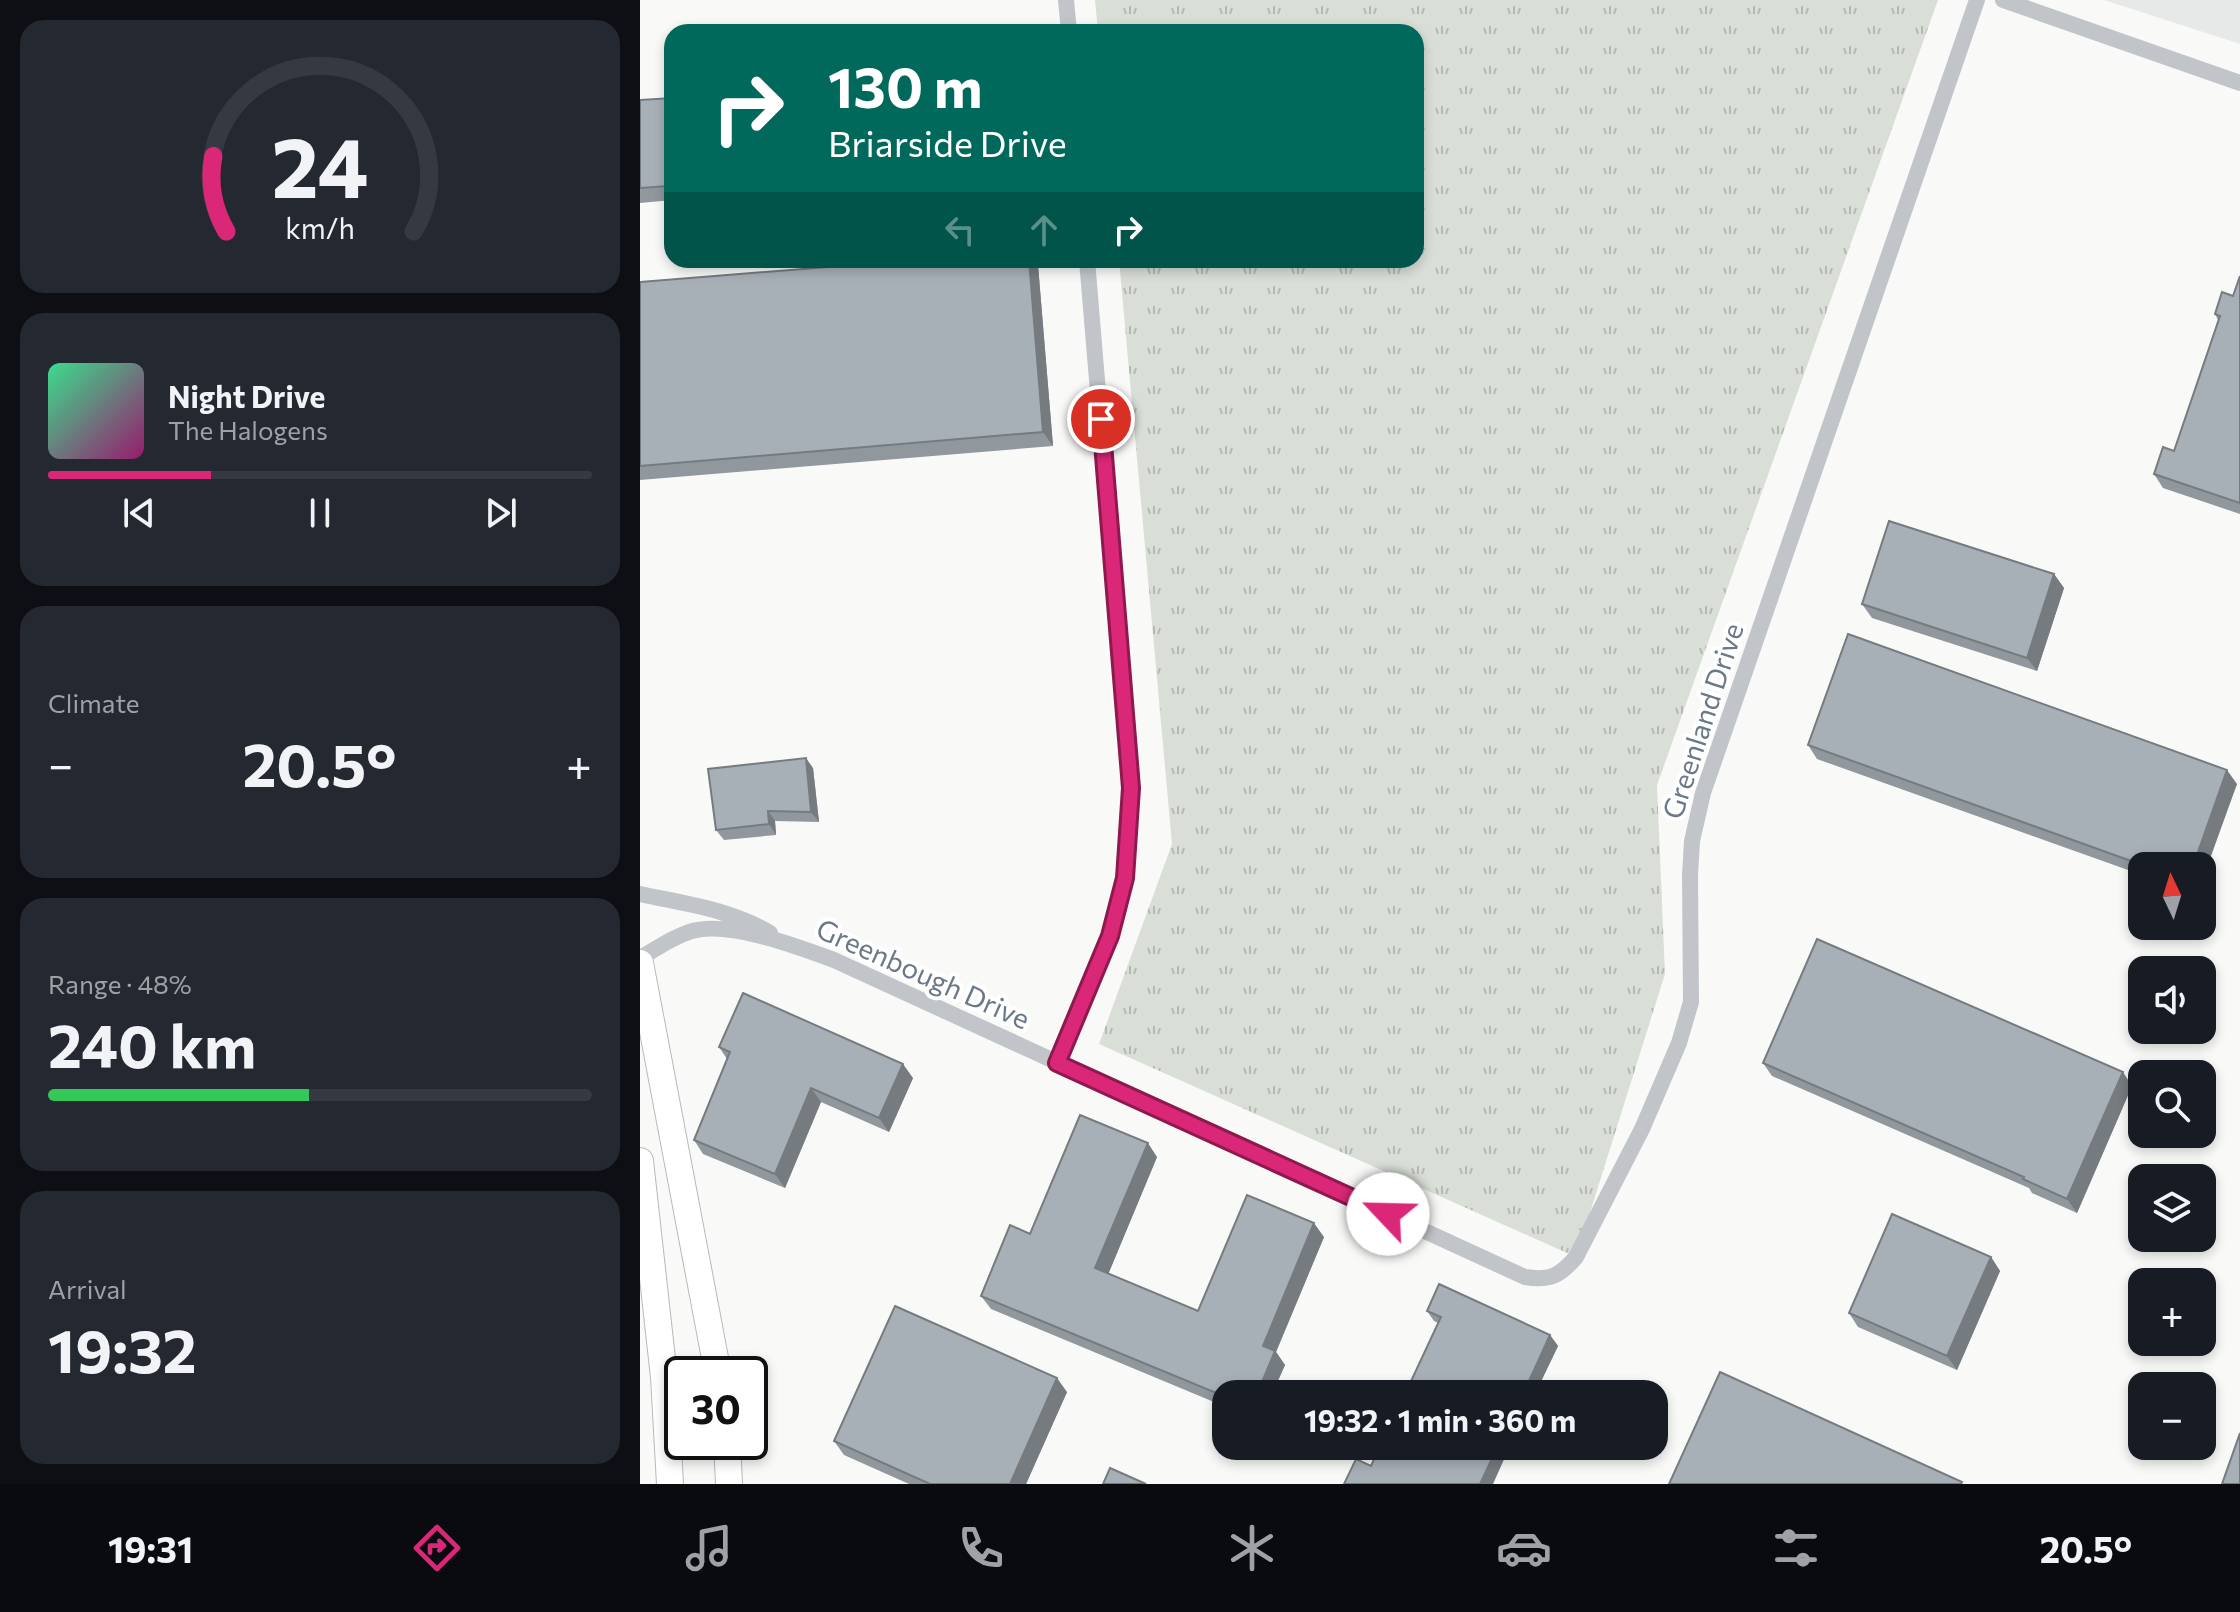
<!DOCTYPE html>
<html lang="en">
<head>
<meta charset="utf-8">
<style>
  :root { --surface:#171b24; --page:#242831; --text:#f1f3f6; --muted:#9ea1a6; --line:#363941; --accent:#db2777 }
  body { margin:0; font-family:Commissioner,sans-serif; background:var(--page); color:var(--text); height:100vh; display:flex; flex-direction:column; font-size:30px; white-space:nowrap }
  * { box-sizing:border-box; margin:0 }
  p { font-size:26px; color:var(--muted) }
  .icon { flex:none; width:44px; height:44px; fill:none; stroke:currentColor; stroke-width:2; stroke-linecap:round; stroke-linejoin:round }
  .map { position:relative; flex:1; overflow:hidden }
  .panel { display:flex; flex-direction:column; gap:20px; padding:20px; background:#0d0f14; width:640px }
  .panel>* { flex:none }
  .top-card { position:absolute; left:24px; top:24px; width:760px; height:244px; border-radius:24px; box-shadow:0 4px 12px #0003; background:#00695c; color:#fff; overflow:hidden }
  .needle { width:52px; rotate:356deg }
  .fabs { position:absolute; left:1488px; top:852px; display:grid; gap:16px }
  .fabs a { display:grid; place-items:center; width:88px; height:88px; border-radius:16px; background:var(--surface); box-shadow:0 4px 12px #0003; font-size:40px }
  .speed { position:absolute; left:24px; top:1356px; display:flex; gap:16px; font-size:40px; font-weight:700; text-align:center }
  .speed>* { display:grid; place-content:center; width:104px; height:104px; border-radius:50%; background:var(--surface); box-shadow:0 4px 12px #0003; line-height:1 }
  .speed .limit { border:4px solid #111; border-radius:12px; background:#fff; color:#111 }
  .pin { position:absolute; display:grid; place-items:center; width:68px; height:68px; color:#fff; margin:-34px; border:4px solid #fff; border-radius:50%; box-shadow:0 2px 8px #0007 }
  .me { position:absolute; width:88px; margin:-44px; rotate:294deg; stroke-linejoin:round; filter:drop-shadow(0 0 6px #0008) }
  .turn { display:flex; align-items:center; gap:28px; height:168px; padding:0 32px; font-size:36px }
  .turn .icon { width:104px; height:104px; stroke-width:2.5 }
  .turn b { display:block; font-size:56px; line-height:68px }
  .lanes { display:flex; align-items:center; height:76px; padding:0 32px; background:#0003; justify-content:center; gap:40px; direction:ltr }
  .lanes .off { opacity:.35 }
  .big { font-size:60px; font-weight:700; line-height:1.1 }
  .panel .widget { flex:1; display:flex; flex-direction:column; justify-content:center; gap:12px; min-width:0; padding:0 28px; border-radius:24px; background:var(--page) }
  .panel .dial { align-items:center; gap:0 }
  .dial svg { height:208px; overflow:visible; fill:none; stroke:var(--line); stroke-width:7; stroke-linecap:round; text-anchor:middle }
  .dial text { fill:var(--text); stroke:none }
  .song { display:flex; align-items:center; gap:24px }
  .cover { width:96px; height:96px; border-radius:12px; background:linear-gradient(135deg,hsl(150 70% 55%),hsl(320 70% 35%)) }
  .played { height:8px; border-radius:4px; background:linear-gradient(90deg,var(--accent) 30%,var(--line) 30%) }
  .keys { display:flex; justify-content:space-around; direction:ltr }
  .heat { display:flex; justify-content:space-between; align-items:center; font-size:44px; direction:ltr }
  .charge { height:12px; border-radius:6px; background:linear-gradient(90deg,#34c759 48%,var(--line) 0) }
  .trip { position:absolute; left:572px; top:1380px; width:456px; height:80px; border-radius:24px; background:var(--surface); box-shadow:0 4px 12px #0003; font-weight:700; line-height:80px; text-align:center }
  .tab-bar { display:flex; height:128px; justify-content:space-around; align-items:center; background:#090b0e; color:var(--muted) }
  .tab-bar .icon { width:56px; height:56px }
  .tab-bar .active { color:var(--accent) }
  .tab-bar b { font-size:36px; color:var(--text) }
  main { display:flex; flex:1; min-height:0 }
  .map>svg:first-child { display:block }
</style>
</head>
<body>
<main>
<section class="panel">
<div class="widget dial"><svg viewBox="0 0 100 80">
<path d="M14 69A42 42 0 1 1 86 69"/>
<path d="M14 69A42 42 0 0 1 9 40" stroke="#db2777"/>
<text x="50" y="56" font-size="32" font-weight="700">24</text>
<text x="50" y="72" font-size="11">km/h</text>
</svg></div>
<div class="widget">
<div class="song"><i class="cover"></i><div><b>Night Drive</b><p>The Halogens</p></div></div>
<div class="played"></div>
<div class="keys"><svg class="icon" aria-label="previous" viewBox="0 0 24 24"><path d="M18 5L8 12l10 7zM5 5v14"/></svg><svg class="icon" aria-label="pause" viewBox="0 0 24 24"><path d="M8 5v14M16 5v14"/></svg><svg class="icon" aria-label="next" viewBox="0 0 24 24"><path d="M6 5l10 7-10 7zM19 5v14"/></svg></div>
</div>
<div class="widget"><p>Climate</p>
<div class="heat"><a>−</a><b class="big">20.5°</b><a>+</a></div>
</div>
<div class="widget"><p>Range · 48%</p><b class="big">240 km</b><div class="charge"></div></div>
<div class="widget"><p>Arrival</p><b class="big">19:32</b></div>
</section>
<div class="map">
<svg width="1600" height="1484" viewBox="0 0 1600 1484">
  <defs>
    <pattern id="grass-tufts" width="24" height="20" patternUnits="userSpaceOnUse" patternTransform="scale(2)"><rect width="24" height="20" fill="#d9ded7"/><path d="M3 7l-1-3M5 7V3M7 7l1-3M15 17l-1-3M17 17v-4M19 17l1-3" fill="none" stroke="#b4b9b4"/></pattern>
  </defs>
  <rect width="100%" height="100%" fill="#f9faf8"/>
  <path fill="#e7e9e9" d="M1464 0H1600V44Z"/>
  <path fill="url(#grass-tufts)" d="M455 0H1298L1017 785 1025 974 936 1257 459 1044 532 844 479 260H776V32H458Z"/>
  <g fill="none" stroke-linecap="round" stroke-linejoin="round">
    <defs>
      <path id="primary" d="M0 1161 24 1377 30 1484"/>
      <path id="trunk" d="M0 963 78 1374
        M87 1442 89 1484"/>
    </defs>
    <use href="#primary" stroke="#b5b9be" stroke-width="28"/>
    <use href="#trunk" stroke="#b5b8bc" stroke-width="28"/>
    <path stroke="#c1c5c9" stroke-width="16" d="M426 0 429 32
      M1363 0 1600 83
      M0 894C46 904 89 909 130 933
      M0 958C16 949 31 938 49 932 86 919 159 947 194 960L885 1277C910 1281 920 1276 936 1257L1002 1129 1039 1043 1051 1002 1050 875 1052 841 1063 793 1337 0
      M417 1063 470 936 485 878 491 788 447 260"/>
    <use href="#primary" stroke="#fff" stroke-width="26"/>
    <use href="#trunk" stroke="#fff" stroke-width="26"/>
  </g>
  <path fill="#90979d" d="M32 98V200L0 203V100Z
    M276 260H395L398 265 413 446 0 480V282Z
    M1600 276V514L1523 488 1514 474 1534 451 1578 320 1575 314 1593 296Z
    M1414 574 1424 588 1397 671 1232 618 1222 604Z
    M1168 745 1597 784 1562 866H1502V875L1177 759Z
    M173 768 179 822 135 821 136 835 84 840 76 830Z
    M79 1047 273 1078 249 1132 181 1102 145 1188 63 1154 54 1140 87 1059Z
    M1123 1063 1492 1086 1437 1213 1392 1193 1389 1188 1132 1076Z
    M517 1157 468 1274 558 1311 684 1237 636 1352 645 1365 632 1394H586V1407L351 1309 341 1296 390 1234Z
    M1351 1257 1360 1271 1317 1370 1218 1327 1209 1313Z
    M787 1311 910 1335 918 1346 895 1394H765L798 1323 794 1321Z
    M427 1392 386 1484H269L204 1455 194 1441Z"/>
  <path fill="#767b80" d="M26 168 32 176V192L28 186Z
    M389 260H395L398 265 413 446 403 432Z
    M1414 574 1424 588 1397 671 1387 658Z
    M166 758 173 768 179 822 171 812Z
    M1587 770 1597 784 1562 881V866H1553Z
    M128 811 135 821 136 835 129 824Z
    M263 1064 273 1078 249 1132 239 1118Z
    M1483 1072 1492 1086 1437 1213 1427 1199Z
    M171 1088 181 1102 145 1188 135 1174Z
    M508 1143 517 1157 465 1282 455 1268Z
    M674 1223 684 1237 636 1352 645 1365 632 1394H617L623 1346Z
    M1351 1257 1360 1271 1317 1370 1307 1356Z
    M910 1335 918 1346 895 1394H883Z
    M417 1378 427 1392 386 1484H370Z
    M858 1446H870L853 1484H840Z"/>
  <path fill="#a8b0b7" stroke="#767b80" stroke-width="2" d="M32 98V167L26 168 28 186 0 188V100Z
    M276 260H389L403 432 0 466V282Z
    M1600 276V503L1514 474 1523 447 1534 451 1580 316 1575 314 1582 292 1593 296Z
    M1249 521 1414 574 1387 658 1222 604Z
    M1208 634 1587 770 1553 866H1505L1168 745Z
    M166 758 171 812 128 811 129 824 76 830 68 769Z
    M1177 939 1483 1072 1427 1199 1383 1179 1384 1177 1123 1063Z
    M103 993 263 1064 239 1118 171 1088 135 1174 54 1140 90 1052 79 1047Z
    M440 1115 508 1143 455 1268 558 1311 607 1195 674 1223 623 1346 635 1351 617 1394H586V1397L341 1296 370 1225 390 1234Z
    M1252 1214 1351 1257 1307 1356 1209 1313Z
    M799 1284 910 1335 883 1394H765L801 1317 787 1311Z
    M255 1306 417 1378 370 1484H290L194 1441Z
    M1080 1372 1322 1482 1321 1484H1029Z
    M1600 1433V1484H1582Z
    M740 1446H858L840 1484H704L716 1459 731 1466Z
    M470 1468 506 1484H463Z"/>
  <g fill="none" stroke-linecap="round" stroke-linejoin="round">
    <defs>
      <path id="route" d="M461 419 491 788 485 878 470 936 417 1063 748 1214"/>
    </defs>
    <use href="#route" stroke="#8e194d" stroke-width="20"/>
    <use href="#route" stroke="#db2777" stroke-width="14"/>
  </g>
  <g text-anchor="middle" stroke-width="8" stroke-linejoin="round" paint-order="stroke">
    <g font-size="28" fill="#6a7887" stroke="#fff">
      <text transform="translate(1063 721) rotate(-72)" y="10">Greenland Drive</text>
      <text transform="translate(283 974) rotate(24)" y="10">Greenbough Drive</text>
    </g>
  </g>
</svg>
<div class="fabs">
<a><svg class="needle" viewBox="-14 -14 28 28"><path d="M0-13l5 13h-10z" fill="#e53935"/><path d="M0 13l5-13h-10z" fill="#9ea1a6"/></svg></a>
<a><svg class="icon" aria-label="sound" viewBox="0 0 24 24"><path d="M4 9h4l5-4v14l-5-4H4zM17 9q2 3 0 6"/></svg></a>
<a><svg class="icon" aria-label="search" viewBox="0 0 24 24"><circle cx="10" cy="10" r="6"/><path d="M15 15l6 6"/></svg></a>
<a><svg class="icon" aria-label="layers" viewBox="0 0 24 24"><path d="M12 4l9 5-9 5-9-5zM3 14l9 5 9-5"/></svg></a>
<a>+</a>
<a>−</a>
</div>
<div class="speed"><div class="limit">30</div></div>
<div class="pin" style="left:461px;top:419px;background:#d93025"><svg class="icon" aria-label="arrive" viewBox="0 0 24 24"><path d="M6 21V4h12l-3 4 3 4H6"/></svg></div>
<svg class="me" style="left:748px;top:1214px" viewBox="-20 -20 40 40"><circle r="19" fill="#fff"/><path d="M0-13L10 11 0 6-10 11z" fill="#db2777"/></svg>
<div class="trip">19:32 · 1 min · 360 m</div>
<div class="top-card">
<div class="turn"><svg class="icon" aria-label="right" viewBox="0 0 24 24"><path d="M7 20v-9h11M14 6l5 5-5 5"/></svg><div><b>130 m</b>Briarside Drive</div></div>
<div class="lanes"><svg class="icon off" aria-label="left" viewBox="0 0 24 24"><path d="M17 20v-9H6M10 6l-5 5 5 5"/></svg><svg class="icon off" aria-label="ahead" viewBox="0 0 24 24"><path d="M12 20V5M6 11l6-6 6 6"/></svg><svg class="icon" aria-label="right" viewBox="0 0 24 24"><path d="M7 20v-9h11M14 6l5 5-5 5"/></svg></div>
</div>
</div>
</main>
<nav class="tab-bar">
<b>19:31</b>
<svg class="icon active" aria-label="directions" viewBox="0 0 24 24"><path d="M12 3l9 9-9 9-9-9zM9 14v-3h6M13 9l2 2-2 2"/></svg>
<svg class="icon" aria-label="music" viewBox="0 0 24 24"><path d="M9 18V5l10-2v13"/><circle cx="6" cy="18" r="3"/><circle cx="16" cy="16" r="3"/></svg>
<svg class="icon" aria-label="phone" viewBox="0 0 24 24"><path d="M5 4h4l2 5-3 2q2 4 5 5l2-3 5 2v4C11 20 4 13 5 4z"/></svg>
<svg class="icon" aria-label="climate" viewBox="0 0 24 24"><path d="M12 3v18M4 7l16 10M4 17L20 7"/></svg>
<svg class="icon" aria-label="car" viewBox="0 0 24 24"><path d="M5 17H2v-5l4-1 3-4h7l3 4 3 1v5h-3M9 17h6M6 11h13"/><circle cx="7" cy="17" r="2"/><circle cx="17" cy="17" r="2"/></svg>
<svg class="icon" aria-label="filters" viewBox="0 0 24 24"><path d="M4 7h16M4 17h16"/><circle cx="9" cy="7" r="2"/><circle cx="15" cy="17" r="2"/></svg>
<b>20.5°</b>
</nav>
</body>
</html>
